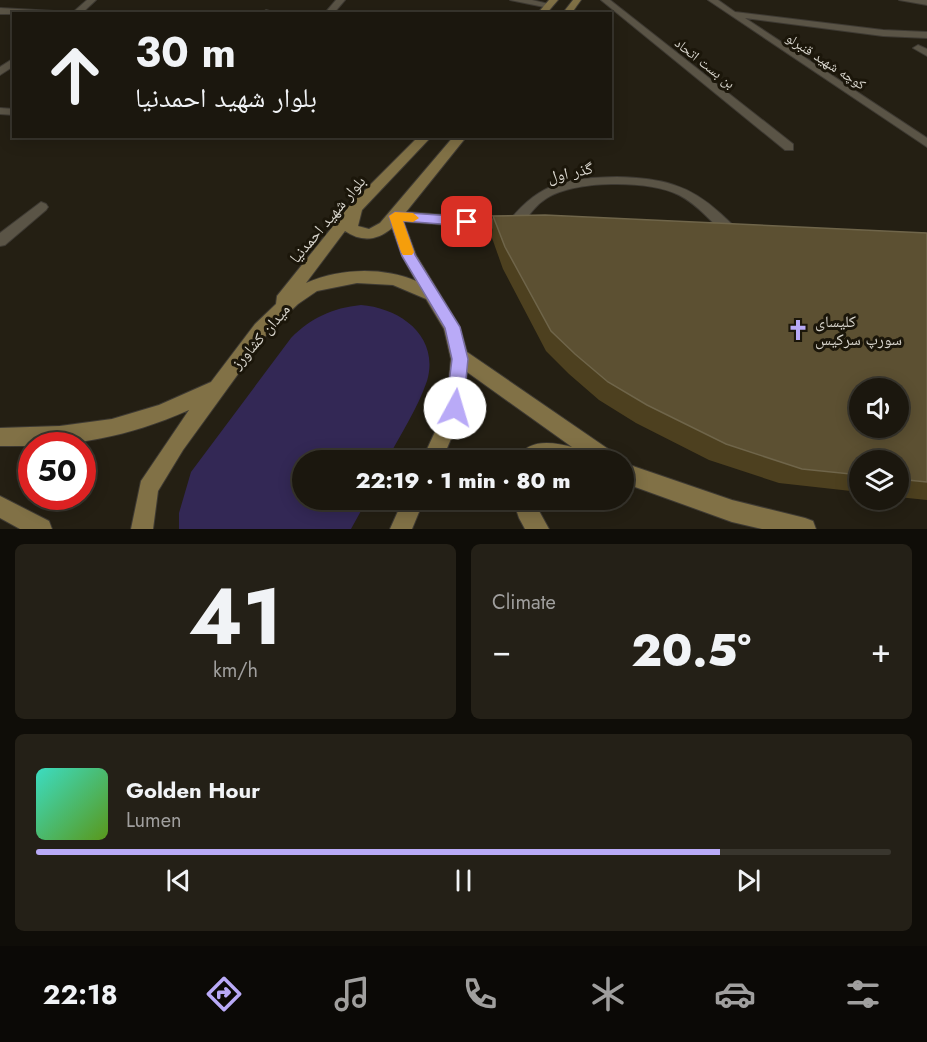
<!DOCTYPE html>
<html lang="en">
<head>
<meta charset="utf-8">
<style>
  :root { --surface:#1b170e; --page:#242017; --text:#f1f3f6; --muted:#a09f9e; --line:#39362e; --accent:#b9aaf7 }
  body { margin:0; font-family:Jost,"Noto Naskh Arabic",sans-serif; background:var(--page); color:var(--text); height:100vh; display:flex; flex-direction:column; font-size:22px; white-space:nowrap }
  * { box-sizing:border-box; margin:0 }
  p { font-size:20px; color:var(--muted) }
  .icon { flex:none; width:33px; height:33px; fill:none; stroke:currentColor; stroke-width:2; stroke-linecap:round; stroke-linejoin:round }
  .map { position:relative; height:529px; overflow:hidden }
  .panel { display:flex; flex-direction:column; gap:15px; padding:15px; background:#0f0d08; flex:1 }
  .panel>* { flex:none }
  .hud { position:absolute; left:12px; top:12px; width:600px; height:126px; border-radius:0px; box-shadow:0 3px 15px #0003,0 0 0 2px var(--line); background:#1b170e; color:var(--text); overflow:hidden }
  .fabs { position:absolute; left:849px; top:378px; display:grid; gap:12px }
  .fabs a { display:grid; place-items:center; width:60px; height:60px; border-radius:50%; background:var(--surface); box-shadow:0 3px 15px #0003,0 0 0 2px var(--line); font-size:30px }
  .speed { position:absolute; left:18px; top:432px; display:flex; gap:12px; font-size:30px; font-weight:700; text-align:center }
  .speed>* { display:grid; place-content:center; width:78px; height:78px; border-radius:50%; background:var(--surface); box-shadow:0 3px 15px #0003,0 0 0 2px var(--line); line-height:1 }
  .speed .limit { border:9px solid #d22; background:#fff; color:#111 }
  .pin { position:absolute; display:grid; place-items:center; width:51px; height:51px; color:#fff; margin:-26px; border-radius:12px; box-shadow:0 3px 9px #0006 }
  .me { position:absolute; width:66px; margin:-33px; rotate:6deg; stroke-linejoin:round; filter:drop-shadow(0 0 4px #0008) }
  .turn { display:flex; align-items:center; gap:21px; height:126px; padding:0 24px; font-size:27px }
  .turn .icon { width:78px; height:78px; stroke-width:2.5 }
  .turn b { display:block; font-size:42px; line-height:51px }
  .big { font-size:45px; font-weight:800; line-height:1.1 }
  .panel .widget { flex:1; display:flex; flex-direction:column; justify-content:center; gap:9px; min-width:0; padding:0 21px; border-radius:9px; background:var(--page) }
  .panel .dial { align-items:center; gap:0 }
  .dial b { font-size:78px; line-height:1 }
  .song { display:flex; align-items:center; gap:18px }
  .cover { width:72px; height:72px; border-radius:9px; background:linear-gradient(135deg,hsl(170 70% 55%),hsl(90 70% 35%)) }
  .played { height:6px; border-radius:3px; background:linear-gradient(90deg,var(--accent) 80%,var(--line) 80%) }
  .keys { display:flex; justify-content:space-around; direction:ltr }
  .heat { display:flex; justify-content:space-between; align-items:center; font-size:33px; direction:ltr }
  .panel .tiles { flex:1; display:grid; gap:15px; grid-template-columns:1fr 1fr }
  .widget:last-child { grid-column:span 2 }
  .trip { position:absolute; left:292px; top:450px; width:342px; height:60px; border-radius:30px; background:var(--surface); box-shadow:0 3px 15px #0003,0 0 0 2px var(--line); font-weight:800; line-height:60px; text-align:center }
  .menu { display:flex; height:96px; justify-content:space-around; align-items:center; background:#0b0906; color:var(--muted) }
  .menu .icon { width:42px; height:42px }
  .menu .current { color:var(--accent) }
  .menu b { font-size:27px; color:var(--text) }
  .map>svg:first-child { display:block }
</style>
</head>
<body>
<div class="map">
<svg width="927" height="529" viewBox="0 0 927 529">
  <rect width="100%" height="100%" fill="#241f13"/>
  <path fill="#332855" d="M361 305C400 308 440 336 427 381 418 408 400 435 387 460H303V500H367L351 529H179V513L191 472 291 338C311 318 332 308 361 305Z"/>
  <g fill="none" stroke-linecap="round" stroke-linejoin="round">
    <defs>
      <path id="street" d="M87 0H96L81 14H71Z
        M336 0H345L333 14H324Z
        M510 0H532L553 5 549 8Z
        M601 0H610L793 144V150H785Z
        M708 0H718L735 12 883 30 927 32V38L883 36 745 18 927 138V147Z
        M899 0H927V5Z
        M0 8 54 11 58 14H0Z
        M266 10 273 12 274 14 262 13Z
        M918 45 927 49V56L913 48Z
        M14 58V66L0 75V67Z
        M0 108 14 109V115L0 114Z
        M617 177C660 178 689 184 721 214 727 220 735 226 740 234L738 238H728C713 223 698 205 679 195 648 180 577 180 547 198 535 205 527 218 519 229L514 230 395 221 388 216 395 211 510 220C541 181 570 178 617 177Z
        M41 202 46 204 48 207 46 210 5 245 0 246V233Z"/>
      <path id="secondary" d="M549 0H558L546 14H537Z
        M573 0H581L571 14H562Z
        M419 136H432L362 210 358 226 369 229 380 223 454 136H467L402 217 416 255 460 327 467 352 614 453 617 460H518C526 438 553 442 572 447L467 372 464 408 442 460H422L446 408 451 359 444 329 426 299 393 285 357 283 317 291 298 304 267 334 183 450 158 491 153 529H131L141 481 189 410C123 439 71 447 0 446V428L60 426 112 419 159 405 211 382 255 324 276 304 277 296 350 205ZM392 228 402 256 416 281C383 267 340 268 306 283L345 231C361 242 377 241 392 228Z
        M624 463 732 500 805 518 813 521 816 529H762L732 522 624 483Z
        M0 496 49 521 52 529H20L0 518Z
        M403 500H424L412 529H390Z
        M513 500H533L549 529H525L519 518Z"/>
    </defs>
    <use href="#street" stroke="#3e3a33" stroke-width="2"/>
    <use href="#secondary" stroke="#3e3a33" stroke-width="2"/>
    <use href="#street" fill="#5a5446" fill-rule="evenodd"/>
    <use href="#secondary" fill="#817146" fill-rule="evenodd"/>
  </g>
  <path fill="#4d401f" d="M493 216 927 233V500L898 497V460H860V492L779 483 709 460 636 423 599 400 569 374 546 351 503 269 492 238Z"/>
  <path fill="#5c5032" stroke="#6f654a" stroke-width="1.5" fill-rule="evenodd" d="M545 215 927 233V482L898 479V460H860V475L802 469 726 444 647 405 608 382 575 354 551 331 505 247 493 216ZM860 388H898V428H860Z"/>
  <path fill="#b9aaf7" stroke="#786ea1" stroke-width="1.5" d="M395 212 467 217 473 222 467 226 403 221 415 255 460 327 468 359 463 408 461 413 455 416 449 413 446 408 452 359 445 328 402 256 389 216Z"/>
  <path fill="#f59e0b" d="M395 212 413 213 419 218 413 222 403 221 414 252 412 255H403L401 252 389 216Z"/>
  <defs>
    <symbol id="church-bare" viewBox="-9 -9 18 18"><path d="M-1.2-6h2.4v3.5h3.3v2.4h-3.3V6h-2.4V-.1h-3.3v-2.4h3.3Z" fill="#b9aaf7" stroke="#1b160a" stroke-width="2.5" paint-order="stroke"/></symbol>
  </defs>
  <g fill-rule="evenodd">
    <use href="#church-bare" x="783" y="315" width="30" height="30"/>
  </g>
  <g text-anchor="middle" stroke-width="6" stroke-linejoin="round" paint-order="stroke">
    <g font-size="14" fill="#d9d6ce" stroke="#1b160a">
      <text transform="translate(826 61) rotate(33)" y="5">کوچه شهید قنبرلو</text>
      <text transform="translate(705 63) rotate(38)" y="5">بن بست اتحاد</text>
    </g>
    <g font-size="16" fill="#d9d6ce" stroke="#1b160a">
      <text transform="translate(570 172) rotate(-12)" y="6">گذر اول</text>
      <text transform="translate(327 219) rotate(-50)" y="6">بلوار شهید احمدنیا</text>
      <text transform="translate(260 336) rotate(-49)" y="6">میدان کشاورز</text>
    </g>
    <g font-size="16" fill="#d9d6ce" stroke="#1b160a" text-anchor="start">
      <text x="815" y="327">کلیسای<tspan x="815" dy="18">سورپ سرکیس</tspan></text>
    </g>
  </g>
</svg>
<div class="fabs">
<a><svg class="icon" aria-label="sound" viewBox="0 0 24 24"><path d="M4 9h4l5-4v14l-5-4H4zM17 9q2 3 0 6"/></svg></a>
<a><svg class="icon" aria-label="layers" viewBox="0 0 24 24"><path d="M12 4l9 5-9 5-9-5zM3 14l9 5 9-5"/></svg></a>
</div>
<div class="speed"><div class="limit">50</div></div>
<div class="pin" style="left:467px;top:222px;background:#d93025"><svg class="icon" aria-label="arrive" viewBox="0 0 24 24"><path d="M6 21V4h12l-3 4 3 4H6"/></svg></div>
<svg class="me" style="left:455px;top:408px" viewBox="-20 -20 40 40"><circle r="19" fill="#fff"/><path d="M0-13L10 11 0 6-10 11z" fill="#b9aaf7"/></svg>
<div class="trip">22:19 · 1 min · 80 m</div>
<div class="hud">
<div class="turn"><svg class="icon" aria-label="ahead" viewBox="0 0 24 24"><path d="M12 20V5M6 11l6-6 6 6"/></svg><div><b>30 m</b>بلوار شهید احمدنیا</div></div>
</div>
</div>
<section class="panel">
<div class="tiles">
<div class="widget dial"><b>41</b><p>km/h</p></div>
<div class="widget"><p>Climate</p>
<div class="heat"><a>−</a><b class="big">20.5°</b><a>+</a></div>
</div>
<div class="widget">
<div class="song"><i class="cover"></i><div><b>Golden Hour</b><p>Lumen</p></div></div>
<div class="played"></div>
<div class="keys"><svg class="icon" aria-label="previous" viewBox="0 0 24 24"><path d="M18 5L8 12l10 7zM5 5v14"/></svg><svg class="icon" aria-label="pause" viewBox="0 0 24 24"><path d="M8 5v14M16 5v14"/></svg><svg class="icon" aria-label="next" viewBox="0 0 24 24"><path d="M6 5l10 7-10 7zM19 5v14"/></svg></div>
</div>
</div>
</section>
<nav class="menu">
<b>22:18</b>
<svg class="icon current" aria-label="directions" viewBox="0 0 24 24"><path d="M12 3l9 9-9 9-9-9zM9 14v-3h6M13 9l2 2-2 2"/></svg>
<svg class="icon" aria-label="music" viewBox="0 0 24 24"><path d="M9 18V5l10-2v13"/><circle cx="6" cy="18" r="3"/><circle cx="16" cy="16" r="3"/></svg>
<svg class="icon" aria-label="phone" viewBox="0 0 24 24"><path d="M5 4h4l2 5-3 2q2 4 5 5l2-3 5 2v4C11 20 4 13 5 4z"/></svg>
<svg class="icon" aria-label="climate" viewBox="0 0 24 24"><path d="M12 3v18M4 7l16 10M4 17L20 7"/></svg>
<svg class="icon" aria-label="car" viewBox="0 0 24 24"><path d="M5 17H2v-5l4-1 3-4h7l3 4 3 1v5h-3M9 17h6M6 11h13"/><circle cx="7" cy="17" r="2"/><circle cx="17" cy="17" r="2"/></svg>
<svg class="icon" aria-label="filters" viewBox="0 0 24 24"><path d="M4 7h16M4 17h16"/><circle cx="9" cy="7" r="2"/><circle cx="15" cy="17" r="2"/></svg>
</nav>
</body>
</html>
